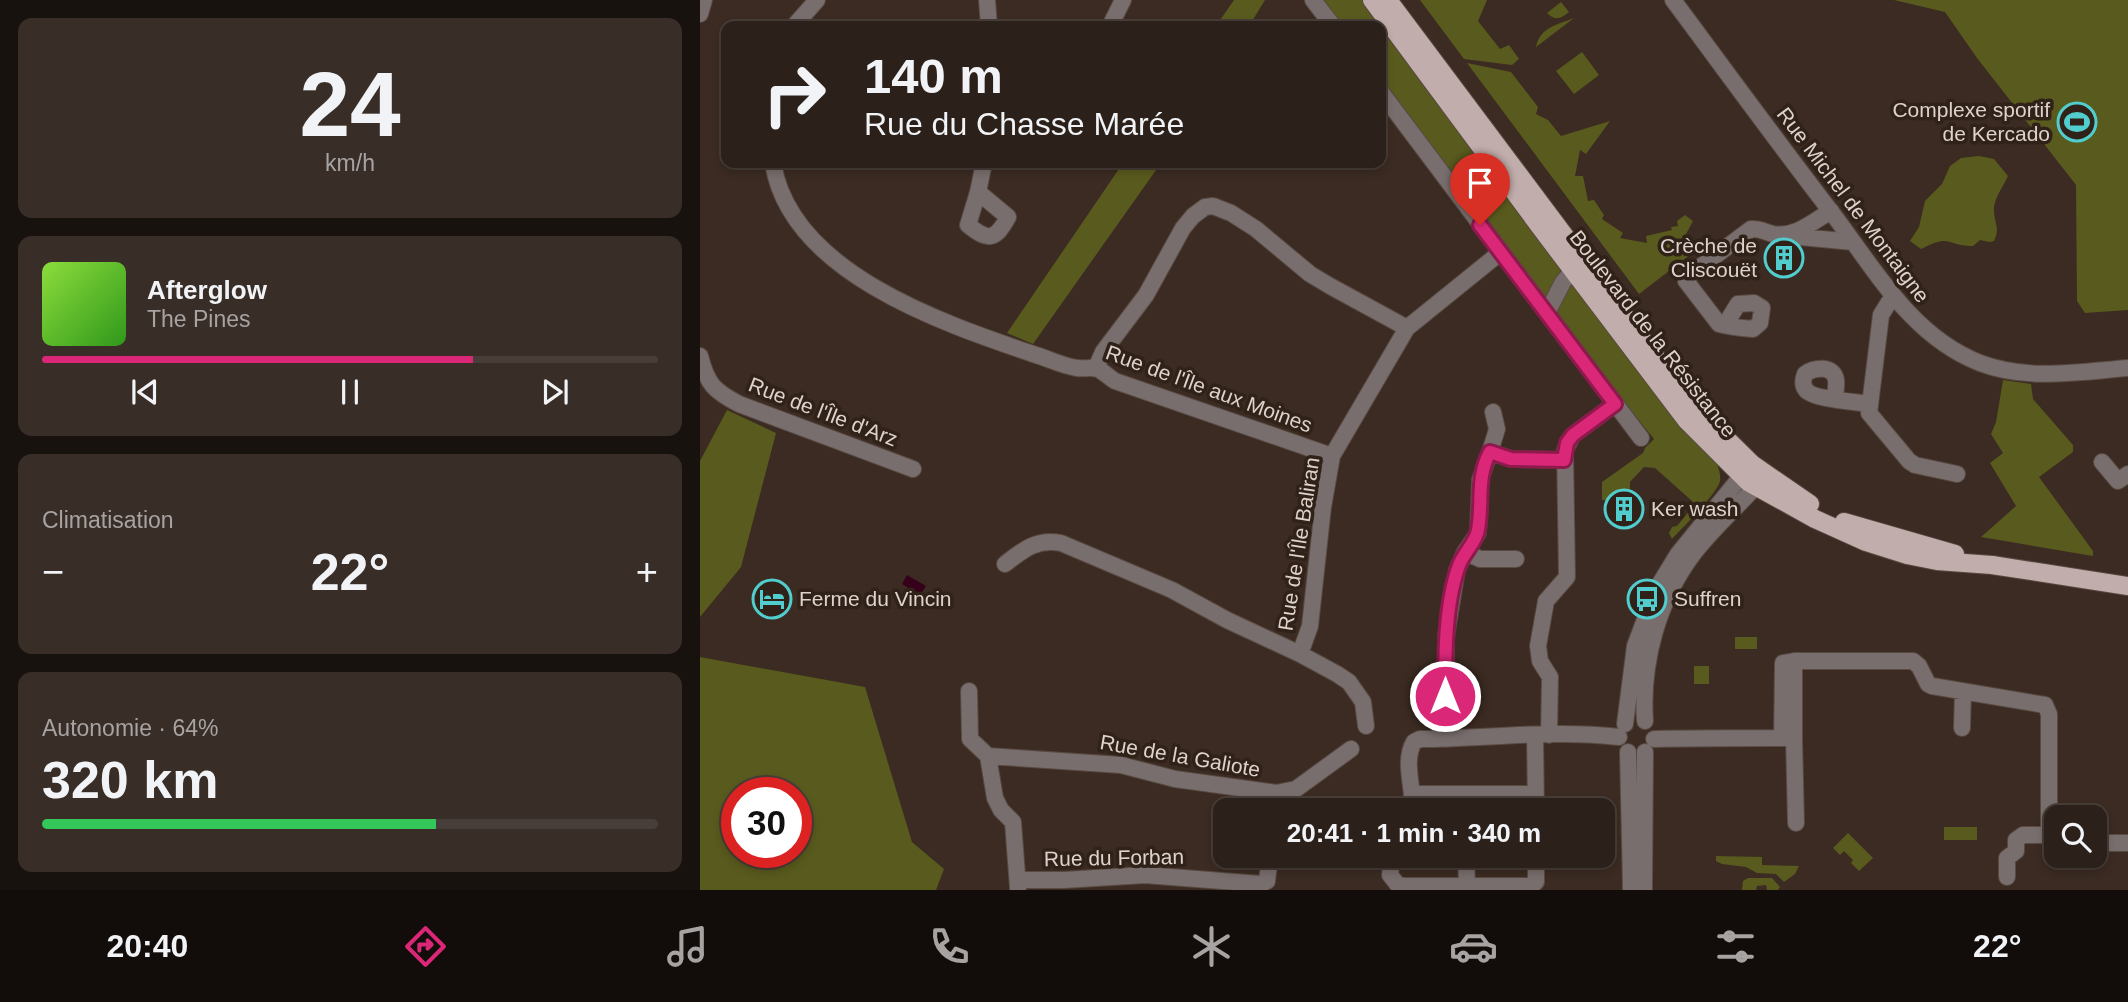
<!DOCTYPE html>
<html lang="fr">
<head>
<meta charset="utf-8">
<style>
  :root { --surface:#2c201a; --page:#382d27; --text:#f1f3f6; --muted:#a6a3a2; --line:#483e39; --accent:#db2777 }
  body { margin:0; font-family:Arial,sans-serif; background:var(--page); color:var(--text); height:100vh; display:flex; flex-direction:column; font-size:26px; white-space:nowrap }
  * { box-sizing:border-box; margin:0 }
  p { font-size:23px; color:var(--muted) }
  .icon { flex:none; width:38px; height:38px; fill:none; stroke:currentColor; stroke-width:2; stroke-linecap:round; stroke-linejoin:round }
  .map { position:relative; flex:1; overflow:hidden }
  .sheet { display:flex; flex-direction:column; gap:18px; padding:18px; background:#18120e; width:700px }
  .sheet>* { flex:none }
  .banner { position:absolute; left:21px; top:21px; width:665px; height:147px; border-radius:14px; box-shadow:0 4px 10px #0003,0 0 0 2px var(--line); background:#2c201a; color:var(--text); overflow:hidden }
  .fabs { position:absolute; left:1344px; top:805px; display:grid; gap:14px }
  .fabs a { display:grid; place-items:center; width:63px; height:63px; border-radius:14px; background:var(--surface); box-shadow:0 4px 10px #0003,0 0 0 2px var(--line); font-size:35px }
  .speed { position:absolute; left:21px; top:777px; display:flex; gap:14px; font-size:35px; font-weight:700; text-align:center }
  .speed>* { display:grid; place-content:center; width:91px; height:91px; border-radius:50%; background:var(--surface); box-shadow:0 4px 10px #0003,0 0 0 2px var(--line); line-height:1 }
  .speed .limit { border:10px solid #d22; background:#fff; color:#111 }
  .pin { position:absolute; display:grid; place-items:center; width:60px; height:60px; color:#fff; margin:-72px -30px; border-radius:50% 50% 50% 0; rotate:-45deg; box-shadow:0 0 7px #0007 }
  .pin .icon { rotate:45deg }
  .me { position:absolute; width:77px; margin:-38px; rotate:0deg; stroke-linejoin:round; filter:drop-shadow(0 0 5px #0008) }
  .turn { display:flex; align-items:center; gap:24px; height:147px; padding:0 28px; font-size:32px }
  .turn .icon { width:91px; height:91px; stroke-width:2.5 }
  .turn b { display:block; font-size:49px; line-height:60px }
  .big { font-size:52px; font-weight:700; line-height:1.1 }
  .sheet .tile { flex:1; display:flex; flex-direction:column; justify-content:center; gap:10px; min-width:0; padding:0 24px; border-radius:14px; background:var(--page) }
  .sheet .dial { align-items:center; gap:0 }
  .dial b { font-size:91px; line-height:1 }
  .song { display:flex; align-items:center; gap:21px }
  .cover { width:84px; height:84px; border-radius:10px; background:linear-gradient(135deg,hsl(90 70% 55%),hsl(110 70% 35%)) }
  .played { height:7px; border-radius:4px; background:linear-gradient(90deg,var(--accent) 70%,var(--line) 70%) }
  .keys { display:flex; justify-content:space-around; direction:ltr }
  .heat { display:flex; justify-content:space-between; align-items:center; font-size:38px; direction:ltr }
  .charge { height:10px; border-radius:5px; background:linear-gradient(90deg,#34c759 64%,var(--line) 0) }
  .trip { position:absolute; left:513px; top:798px; width:402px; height:70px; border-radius:14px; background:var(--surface); box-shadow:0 4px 10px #0003,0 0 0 2px var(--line); font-weight:700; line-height:70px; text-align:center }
  .menu { display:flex; height:112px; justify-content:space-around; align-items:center; background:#120d0a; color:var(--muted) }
  .menu .icon { width:49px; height:49px }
  .menu .active { color:var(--accent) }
  .menu b { font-size:32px; color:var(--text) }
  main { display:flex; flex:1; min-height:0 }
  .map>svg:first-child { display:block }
</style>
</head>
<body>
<main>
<section class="sheet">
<div class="tile dial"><b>24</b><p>km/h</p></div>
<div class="tile">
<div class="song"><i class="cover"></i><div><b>Afterglow</b><p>The Pines</p></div></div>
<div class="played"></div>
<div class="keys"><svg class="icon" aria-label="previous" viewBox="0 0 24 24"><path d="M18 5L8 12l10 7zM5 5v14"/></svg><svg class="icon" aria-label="pause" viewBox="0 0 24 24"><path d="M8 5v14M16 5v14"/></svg><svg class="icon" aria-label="next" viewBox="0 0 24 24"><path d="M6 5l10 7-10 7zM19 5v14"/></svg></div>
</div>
<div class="tile"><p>Climatisation</p>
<div class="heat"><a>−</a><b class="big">22°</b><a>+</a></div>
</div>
<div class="tile"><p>Autonomie · 64%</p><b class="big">320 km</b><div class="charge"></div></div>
</section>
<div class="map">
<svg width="1428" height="890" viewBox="0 0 1428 890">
  <rect width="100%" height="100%" fill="#3b2b22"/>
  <path fill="#595a1d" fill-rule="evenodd" d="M534 0H565L549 26H516Z
    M620 0H664L860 267 861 271 846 298H842L681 81V26H640Z
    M720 0H787L778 21 800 49 809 45 819 59 812 65 764 59Z
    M1194 0H1428V310L1385 313 1377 301 1376 185 1277 58 1245 12Z
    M861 2 869 12C861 19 855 21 847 13Z
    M874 18 836 47C840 27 857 25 874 18Z
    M882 52 899 75 874 94 856 71Z
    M767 63 811 72 838 107 836 114 848 120 861 136 910 121 886 154 880 150 875 176H883L888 201 894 200 904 215 902 219 923 233 920 238 947 243 946 236 972 230 971 227 978 226 977 221 985 215 993 221 984 238 1003 245 939 294Z
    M1279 156 1294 159 1308 176C1303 187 1296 195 1294 207 1293 222 1301 227 1294 241L1289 242 1280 240 1273 246C1245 246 1252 233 1221 249L1210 241 1219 227 1225 201 1242 184 1250 166 1261 158Z
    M423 163H461L333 344 307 333Z
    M872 283 877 287 978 424 1017 464C1019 470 1021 475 1020 481 1017 494 983 527 972 539L969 533 972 527 977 526 991 509 992 501 955 468 944 467 930 482V500H902V482L943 453 945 448 954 439 913 389 865 324 856 320 855 307Z
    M1303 380 1331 384 1333 399 1373 445V452L1339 477 1393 551V556L1281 537 1316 506 1290 463 1303 453 1291 434 1296 422Z
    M27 410 76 433 41 567 0 617V461Z
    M1035 637H1057V649H1035Z
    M0 657 165 687 212 842 244 869 236 890H0ZM37 793H96V852H37Z
    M994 666H1009V684H994Z
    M1244 827H1277V840H1244Z
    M1148 833 1173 858 1159 871 1151 863 1153 860 1144 851 1140 855 1133 848Z
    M1016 856 1062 857V865L1099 866 1095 874 1084 882 1076 874 1057 873 1046 867 1022 864 1016 861Z
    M1048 878H1072L1080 887 1078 890H1067L1066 885 1057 886 1056 890H1042L1043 881Z"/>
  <path fill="#36001a" d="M207 575 226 586 220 595 202 584Z"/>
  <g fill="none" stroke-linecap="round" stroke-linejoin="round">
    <defs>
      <path id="minor" d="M287 0 289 26
        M613 0 633 26
        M973 0C1025 70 1076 140 1129 209 1173 266 1210 336 1280 363 1327 381 1379 372 1428 368
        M0 14 4 0
        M94 26 117 0
        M410 26 423 0
        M681 92 941 438
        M73 163C90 273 245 324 336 355 349 359 363 366 377 368 383 369 391 367 398 369 404 372 410 378 415 381L632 456
        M278 192 308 217C295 241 288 241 268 225Z
        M278 192 284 163
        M1090 236 1153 242
        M1195 298 1189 302 1181 315 1169 413 1209 461 1215 465 1257 474
        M847 313 863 282 873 270
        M1025 325 1038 304 1054 303 1062 308 1060 323 1053 329C1041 328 1030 327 1019 324L986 281 987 277 1051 229C1059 228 1065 232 1073 234 1095 238 1112 222 1131 211
        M0 356C7 384 14 391 39 404L213 469
        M396 368 403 352 446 295 483 228 493 216 505 207 513 206 531 213 556 229 610 274 630 286 707 328
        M1135 399C1135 393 1137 385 1136 380 1134 365 1114 367 1105 374 1103 379 1102 385 1106 390 1112 399 1157 402 1169 404
        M790 452 797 429 793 412
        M1402 462 1418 481 1428 474
        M765 552 780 559H816
        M305 564C323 550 337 538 361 543L472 590 527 620 600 654 637 674 649 682 663 702 666 726
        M600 654 610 626 623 507 632 456 707 328 801 252
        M1094 661H1213L1219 666 1228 684 1232 686 1345 705 1349 714V839L1356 843
        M269 691 270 739 288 756 295 798 301 810 313 822 318 888
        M945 721C941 663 958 600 994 553 1015 526 1042 503 1064 477
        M925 724 935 646 956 590 978 554 1048 468
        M1262 728 1263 691
        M835 735 836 810
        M849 735 850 677 840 661 838 646 846 601 867 577 865 450 873 435 915 404
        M1094 738 1096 823
        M746 739V637L757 570 765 552 778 533 780 480 790 452 811 459 864 460
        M954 739C997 738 1039 738 1082 738H1094V661L1083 663 1082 738
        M928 752 931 890
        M288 756 421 765 475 779 576 793 596 789 651 749
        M712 794C710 777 705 757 714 742L720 739C786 739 853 729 919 737
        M702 810 711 801 712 794H835
        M1395 843H1428
        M692 856 690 875 698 885 704 886H831L836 882V856
        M766 856 767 886
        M1307 877V858L1316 851V840L1323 835H1349
        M318 880H364L445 875 561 884 567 881 570 856
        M944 890 945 752"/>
      <path id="major" d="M672 0 846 235 987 421 1048 482 1115 519 1166 542 1207 555 1237 561 1292 565 1428 586
        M688 0 989 402 1052 464 1110 504
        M1144 522 1255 554"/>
    </defs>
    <use href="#minor" stroke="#584941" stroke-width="18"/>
    <use href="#major" stroke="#584941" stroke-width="20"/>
    <use href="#minor" stroke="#786e6d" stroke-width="16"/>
    <use href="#major" stroke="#c1adab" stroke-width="18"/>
  </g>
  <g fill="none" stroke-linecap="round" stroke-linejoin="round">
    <defs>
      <path id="route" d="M745 696C745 656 745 606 758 568 762 554 776 543 778 530 783 503 776 477 790 452L811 459 864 460 867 443 873 435 915 404 780 225"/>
    </defs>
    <use href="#route" stroke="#8e194d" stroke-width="18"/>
    <use href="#route" stroke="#db2777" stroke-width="12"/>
  </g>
  <defs>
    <symbol id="stadium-ring" viewBox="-11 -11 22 22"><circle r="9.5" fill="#302218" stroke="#52cdce" stroke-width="1.5"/><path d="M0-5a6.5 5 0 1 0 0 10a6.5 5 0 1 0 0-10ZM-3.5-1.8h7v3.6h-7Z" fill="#52cdce"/></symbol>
    <symbol id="building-ring" viewBox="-11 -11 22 22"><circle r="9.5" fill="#302218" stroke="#52cdce" stroke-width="1.5"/><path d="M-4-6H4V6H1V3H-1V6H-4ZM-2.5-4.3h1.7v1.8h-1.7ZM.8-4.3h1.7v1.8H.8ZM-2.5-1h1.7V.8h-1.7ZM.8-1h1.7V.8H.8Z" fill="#52cdce"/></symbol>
    <symbol id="hotel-ring" viewBox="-11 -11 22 22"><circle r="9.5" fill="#302218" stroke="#52cdce" stroke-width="1.5"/><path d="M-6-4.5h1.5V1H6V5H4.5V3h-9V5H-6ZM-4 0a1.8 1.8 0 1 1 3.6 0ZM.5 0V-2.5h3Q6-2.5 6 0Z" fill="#52cdce"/></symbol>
    <symbol id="bus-ring" viewBox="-11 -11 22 22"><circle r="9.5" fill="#302218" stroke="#52cdce" stroke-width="1.5"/><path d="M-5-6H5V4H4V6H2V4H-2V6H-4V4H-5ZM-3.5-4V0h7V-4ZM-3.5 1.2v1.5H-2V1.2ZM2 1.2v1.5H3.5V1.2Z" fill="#52cdce"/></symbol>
  </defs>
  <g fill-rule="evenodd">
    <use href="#stadium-ring" x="1355" y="100" width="44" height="44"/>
    <use href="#building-ring" x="1062" y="236" width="44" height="44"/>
    <use href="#building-ring" x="902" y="487" width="44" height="44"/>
    <use href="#hotel-ring" x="50" y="577" width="44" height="44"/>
    <use href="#bus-ring" x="925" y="577" width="44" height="44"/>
  </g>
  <g text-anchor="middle" stroke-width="7" stroke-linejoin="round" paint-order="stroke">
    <g font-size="21" fill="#ddd2cc" stroke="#302218" text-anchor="start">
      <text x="1350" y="117" text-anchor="end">Complexe sportif<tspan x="1350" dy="24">de Kercado</tspan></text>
      <text x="1057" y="253" text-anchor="end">Crèche de<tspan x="1057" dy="24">Cliscouët</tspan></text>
      <text x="951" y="516">Ker wash</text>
      <text x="99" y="606">Ferme du Vincin</text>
      <text x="974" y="606">Suffren</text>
    </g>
    <g font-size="21" fill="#ddd2cc" stroke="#302218">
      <text transform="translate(1153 205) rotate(53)" y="7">Rue Michel de Montaigne</text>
      <text transform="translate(953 334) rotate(52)" y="7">Boulevard de la Résistance</text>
      <text transform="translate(509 389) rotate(20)" y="7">Rue de l'Île aux Moines</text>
      <text transform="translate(123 412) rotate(21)" y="7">Rue de l'Île d'Arz</text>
      <text transform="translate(599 544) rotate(-81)" y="7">Rue de l'Île Baliran</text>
      <text transform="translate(480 756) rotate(10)" y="7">Rue de la Galiote</text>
      <text transform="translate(414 858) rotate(-1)" y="7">Rue du Forban</text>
    </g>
  </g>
</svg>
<div class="fabs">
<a><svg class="icon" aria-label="search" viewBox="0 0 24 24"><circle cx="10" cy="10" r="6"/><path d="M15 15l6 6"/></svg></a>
</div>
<div class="speed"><div class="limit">30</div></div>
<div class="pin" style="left:780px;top:225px;background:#d93025"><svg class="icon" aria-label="arrive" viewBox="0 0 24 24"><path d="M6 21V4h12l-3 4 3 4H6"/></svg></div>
<svg class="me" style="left:745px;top:696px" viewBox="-20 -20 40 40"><circle r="17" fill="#db2777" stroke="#fff" stroke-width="3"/><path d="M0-11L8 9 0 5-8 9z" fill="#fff"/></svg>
<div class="trip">20:41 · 1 min · 340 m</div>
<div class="banner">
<div class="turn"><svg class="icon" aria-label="right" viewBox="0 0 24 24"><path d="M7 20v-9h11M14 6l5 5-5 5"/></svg><div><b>140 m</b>Rue du Chasse Marée</div></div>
</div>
</div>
</main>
<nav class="menu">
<b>20:40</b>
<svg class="icon active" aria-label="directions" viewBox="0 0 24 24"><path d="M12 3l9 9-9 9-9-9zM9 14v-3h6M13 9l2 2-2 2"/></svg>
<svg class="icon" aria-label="music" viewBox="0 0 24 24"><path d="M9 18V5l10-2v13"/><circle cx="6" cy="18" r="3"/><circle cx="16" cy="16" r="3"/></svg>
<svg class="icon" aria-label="phone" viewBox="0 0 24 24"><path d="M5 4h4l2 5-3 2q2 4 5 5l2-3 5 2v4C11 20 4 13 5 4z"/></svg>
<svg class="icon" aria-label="climate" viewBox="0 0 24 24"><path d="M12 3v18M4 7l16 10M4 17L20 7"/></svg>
<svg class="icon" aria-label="car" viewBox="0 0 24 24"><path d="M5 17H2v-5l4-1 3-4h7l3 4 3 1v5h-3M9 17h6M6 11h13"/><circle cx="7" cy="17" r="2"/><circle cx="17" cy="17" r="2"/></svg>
<svg class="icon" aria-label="filters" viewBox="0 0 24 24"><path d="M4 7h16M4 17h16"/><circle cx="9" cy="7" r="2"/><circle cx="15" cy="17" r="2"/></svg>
<b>22°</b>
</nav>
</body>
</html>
